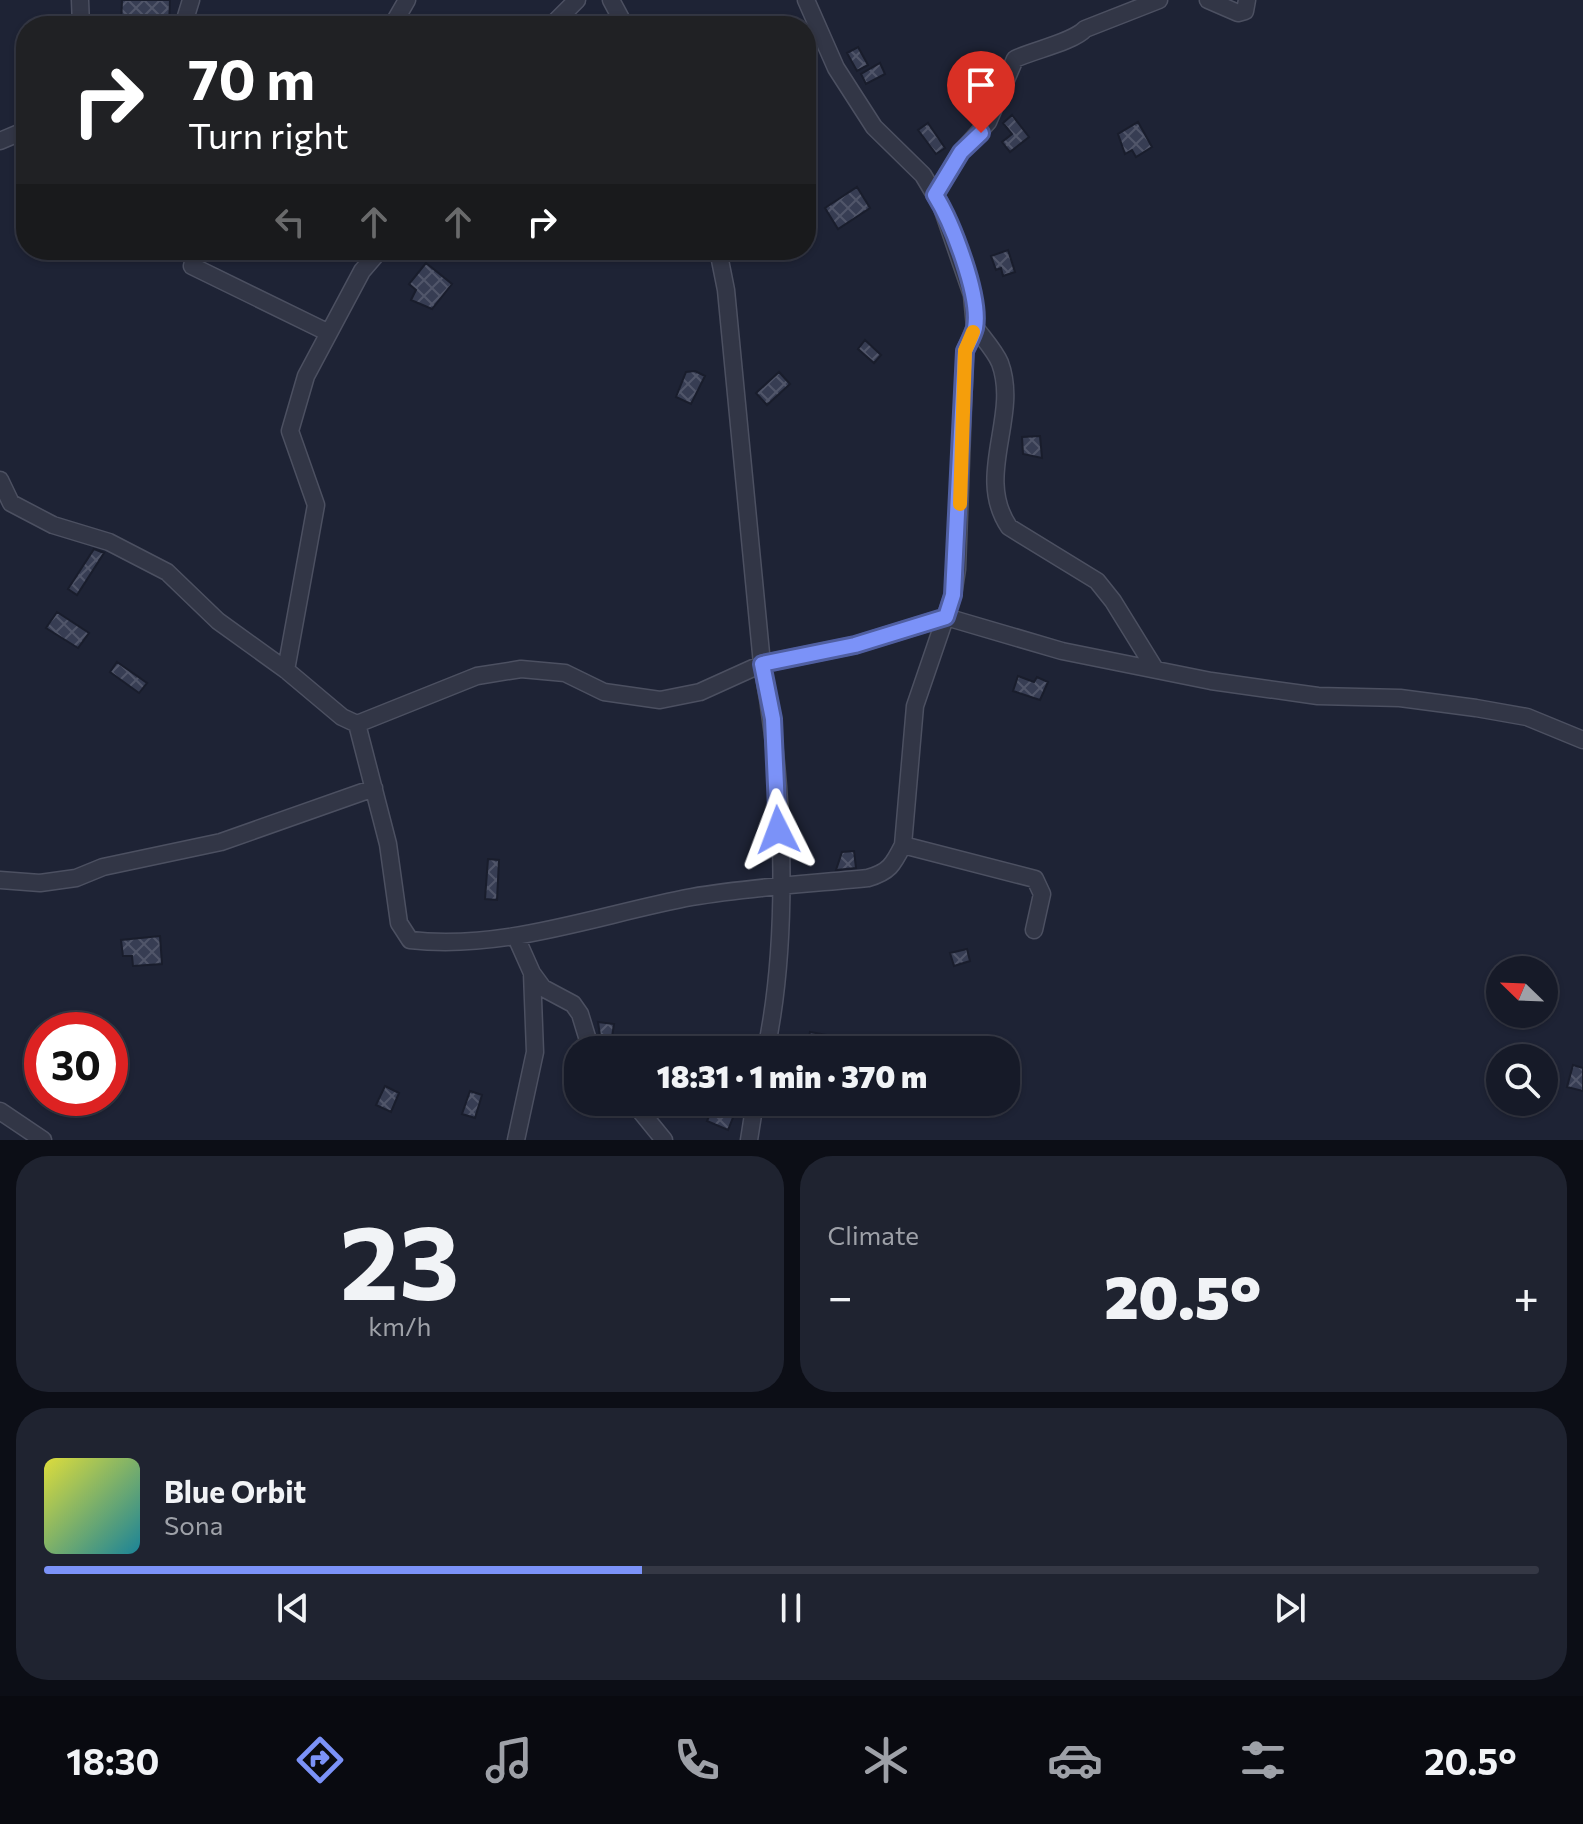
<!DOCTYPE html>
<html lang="en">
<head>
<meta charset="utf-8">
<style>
  :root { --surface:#161a28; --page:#1f2330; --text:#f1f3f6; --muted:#9ea1a8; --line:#353845; --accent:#7b92f8 }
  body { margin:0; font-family:Commissioner,sans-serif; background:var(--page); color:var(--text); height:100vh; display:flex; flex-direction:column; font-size:30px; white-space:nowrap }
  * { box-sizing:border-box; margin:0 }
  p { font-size:26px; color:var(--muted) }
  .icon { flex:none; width:44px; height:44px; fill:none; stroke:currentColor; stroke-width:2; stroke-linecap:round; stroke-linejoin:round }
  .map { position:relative; height:1140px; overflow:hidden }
  .side { display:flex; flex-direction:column; gap:16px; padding:16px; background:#0c0e16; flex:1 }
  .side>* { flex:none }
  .hud { position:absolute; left:16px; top:16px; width:800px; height:244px; border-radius:32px; box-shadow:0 2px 6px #0004,0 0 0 2px var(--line); background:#202124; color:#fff; overflow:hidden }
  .needle { width:52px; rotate:293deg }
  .tools { position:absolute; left:1486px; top:956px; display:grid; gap:16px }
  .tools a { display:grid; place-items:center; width:72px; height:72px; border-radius:50%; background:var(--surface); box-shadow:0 2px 6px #0004,0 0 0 2px var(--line); font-size:40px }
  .speed { position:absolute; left:24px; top:1012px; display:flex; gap:16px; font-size:40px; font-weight:700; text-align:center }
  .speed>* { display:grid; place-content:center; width:104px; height:104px; border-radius:50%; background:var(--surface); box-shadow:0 2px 6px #0004,0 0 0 2px var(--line); line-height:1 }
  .speed .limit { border:12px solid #d22; background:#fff; color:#111 }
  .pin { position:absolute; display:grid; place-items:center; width:68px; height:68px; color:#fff; margin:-82px -34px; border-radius:50% 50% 50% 0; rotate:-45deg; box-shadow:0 0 8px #0007 }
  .pin .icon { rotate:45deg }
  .me { position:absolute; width:88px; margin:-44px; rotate:357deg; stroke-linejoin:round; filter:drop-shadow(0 0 6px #0008) }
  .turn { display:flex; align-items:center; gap:28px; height:168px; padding:0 40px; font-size:36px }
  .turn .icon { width:104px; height:104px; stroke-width:2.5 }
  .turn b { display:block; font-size:56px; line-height:68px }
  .lanes { display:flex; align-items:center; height:76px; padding:0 40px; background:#0003; justify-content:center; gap:40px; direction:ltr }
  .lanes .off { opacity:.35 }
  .big { font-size:60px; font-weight:800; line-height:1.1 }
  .side .widget { flex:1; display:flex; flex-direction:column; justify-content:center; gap:12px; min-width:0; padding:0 28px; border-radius:32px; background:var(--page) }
  .side .dial { align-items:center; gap:0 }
  .dial b { font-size:104px; line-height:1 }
  .song { display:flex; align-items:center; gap:24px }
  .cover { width:96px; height:96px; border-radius:12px; background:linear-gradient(135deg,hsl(60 70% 55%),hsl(190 70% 35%)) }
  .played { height:8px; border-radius:4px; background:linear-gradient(90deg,var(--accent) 40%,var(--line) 40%) }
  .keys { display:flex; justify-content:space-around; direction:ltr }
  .heat { display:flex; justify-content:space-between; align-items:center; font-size:44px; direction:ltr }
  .side .tiles { flex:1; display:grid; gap:16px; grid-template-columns:1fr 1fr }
  .widget:last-child { grid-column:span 2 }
  .trip { position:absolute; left:564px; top:1036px; width:456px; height:80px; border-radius:32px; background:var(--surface); box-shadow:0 2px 6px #0004,0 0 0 2px var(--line); font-weight:800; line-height:80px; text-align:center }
  .tab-bar { display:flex; height:128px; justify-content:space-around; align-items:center; background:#090a10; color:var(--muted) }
  .tab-bar .icon { width:56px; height:56px }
  .tab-bar .selected { color:var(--accent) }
  .tab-bar b { font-size:36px; color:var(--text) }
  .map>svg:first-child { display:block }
</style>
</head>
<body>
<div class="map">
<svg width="1583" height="1140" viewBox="0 0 1583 1140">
  <defs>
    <pattern id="building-cross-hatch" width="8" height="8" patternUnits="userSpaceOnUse" patternTransform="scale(2)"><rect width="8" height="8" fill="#373d53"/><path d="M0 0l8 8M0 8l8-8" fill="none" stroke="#51566a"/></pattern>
  </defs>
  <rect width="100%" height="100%" fill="#1e2335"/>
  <path fill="url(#building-cross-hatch)" stroke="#191d2c" stroke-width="2" d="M122 0H170L169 26H121Z
    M858 47 868 65 857 71 847 53Z
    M880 63 885 74 866 84 861 74Z
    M1012 115 1029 137 1010 152 1002 142 1012 134 1003 123Z
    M1138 122 1152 147 1136 157 1132 150 1125 154 1118 134Z
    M928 123 945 148 936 154 918 130Z
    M857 187 870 208 838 229 825 208Z
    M1008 250 1015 272 1003 276 1001 268 996 270 991 256Z
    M426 263 452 284 432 309 411 300 416 290 409 284Z
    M865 340 881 355 874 363 858 349Z
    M695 371 705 376 691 404 676 397 686 372Z
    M779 372 790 384 767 405 756 393Z
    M1040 436 1042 458 1023 454 1022 437Z
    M94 549 104 553 77 595 68 589Z
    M57 612 89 633 78 648 46 628Z
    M117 662 147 683 139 693 110 672Z
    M1018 676 1034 682 1037 677 1048 682 1040 700 1013 691Z
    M854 851 856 868 836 870 842 852Z
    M488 859 499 860 497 900 485 899Z
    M160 936 162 964 133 966 132 956H123L121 940Z
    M967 949 970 961 954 966 950 953Z
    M598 1022 614 1024 610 1050H602Z
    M810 1032 827 1035 825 1050H807Z
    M1573 1065 1583 1068V1091L1567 1087Z
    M385 1086 399 1093 391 1112 376 1105Z
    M470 1091 482 1095 475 1118 462 1114Z
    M715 1102 738 1105 728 1130 707 1121Z"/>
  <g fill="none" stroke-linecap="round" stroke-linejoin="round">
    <defs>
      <path id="minor" d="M80 0 81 26
        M611 0 625 26
        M1208 0 1238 13 1245 11 1247 0
        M183 26 191 0
        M392 26 407 0
        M551 26 577 0
        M0 141 26 130
        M935 195 961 152 988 122 1015 59C1034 50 1073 42 1085 29L1159 0
        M197 250 192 266 329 333
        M718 250 726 290 762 664C784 779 790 935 766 1050
        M975 327C983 338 995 351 1000 363 1020 417 974 475 1009 527L1097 581 1113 601 1155 669
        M0 480 11 503 53 525 109 542 167 572 218 621 286 670 342 717 357 724 477 676 521 669 565 673 604 692 660 700 700 692 762 664 855 645 946 617 1062 651 1211 681 1318 696 1400 698 1476 708 1527 717 1583 740
        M286 670 316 505 290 431 306 376 362 271 380 250
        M357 724 388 844 399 923 410 940C505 951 600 914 692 897 750 887 809 884 868 878 889 872 893 865 903 845L915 706 953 595 957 569 965 351 975 327 972 295 941 205 923 175 874 127 836 68 806 0
        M903 845 1035 879 1042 894 1034 930
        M0 880 40 883 76 878 103 867 221 842 374 788
        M516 937 532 973 543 988 573 1004 580 1014 591 1050
        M633 1102 664 1140
        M0 1111 43 1140
        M516 1140 535 1052 532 973
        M749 1140 755 1102"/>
    </defs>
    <use href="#minor" stroke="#4c5061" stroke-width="19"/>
    <use href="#minor" stroke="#323646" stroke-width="16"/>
  </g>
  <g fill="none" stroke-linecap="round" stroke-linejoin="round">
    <defs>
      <path id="route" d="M778 830 773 719 762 664 855 645 946 617 953 595 965 351C968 344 973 336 975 328 981 297 952 222 935 195L961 152 981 133"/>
    </defs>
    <use href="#route" stroke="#505fa1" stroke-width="20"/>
    <use href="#route" stroke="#7b92f8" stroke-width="14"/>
    <path stroke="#f59e0b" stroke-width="14" d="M960 504 965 351 973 332"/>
  </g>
</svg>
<div class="tools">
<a><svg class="needle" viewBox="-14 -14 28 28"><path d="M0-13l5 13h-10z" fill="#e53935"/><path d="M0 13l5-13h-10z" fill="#9ea1a8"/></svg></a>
<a><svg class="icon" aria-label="search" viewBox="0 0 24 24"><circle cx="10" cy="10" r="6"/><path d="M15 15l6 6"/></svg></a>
</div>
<div class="speed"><div class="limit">30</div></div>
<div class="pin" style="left:981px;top:133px;background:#d93025"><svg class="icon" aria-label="arrive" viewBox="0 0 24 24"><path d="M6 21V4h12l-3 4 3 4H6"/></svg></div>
<svg class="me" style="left:778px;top:830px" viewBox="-20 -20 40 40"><path d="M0-17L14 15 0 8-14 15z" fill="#7b92f8" stroke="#fff" stroke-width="4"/></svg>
<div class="trip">18:31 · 1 min · 370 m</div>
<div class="hud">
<div class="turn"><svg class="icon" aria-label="right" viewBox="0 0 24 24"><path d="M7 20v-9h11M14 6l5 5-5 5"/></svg><div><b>70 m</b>Turn right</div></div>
<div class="lanes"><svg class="icon off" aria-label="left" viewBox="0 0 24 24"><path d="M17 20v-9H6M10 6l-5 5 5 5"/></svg><svg class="icon off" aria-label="ahead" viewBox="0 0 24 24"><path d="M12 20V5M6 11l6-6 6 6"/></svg><svg class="icon off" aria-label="ahead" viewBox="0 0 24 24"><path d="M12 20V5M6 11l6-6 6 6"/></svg><svg class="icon" aria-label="right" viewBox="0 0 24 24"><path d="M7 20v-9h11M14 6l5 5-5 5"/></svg></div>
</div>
</div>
<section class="side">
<div class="tiles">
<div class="widget dial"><b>23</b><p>km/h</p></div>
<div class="widget"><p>Climate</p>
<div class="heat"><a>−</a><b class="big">20.5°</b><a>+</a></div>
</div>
<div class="widget">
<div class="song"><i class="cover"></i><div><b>Blue Orbit</b><p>Sona</p></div></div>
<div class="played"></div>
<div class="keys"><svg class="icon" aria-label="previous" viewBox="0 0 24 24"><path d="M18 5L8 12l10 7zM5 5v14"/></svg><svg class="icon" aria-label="pause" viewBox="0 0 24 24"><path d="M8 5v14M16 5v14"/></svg><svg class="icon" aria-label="next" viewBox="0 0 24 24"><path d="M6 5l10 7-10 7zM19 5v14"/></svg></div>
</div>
</div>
</section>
<nav class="tab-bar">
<b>18:30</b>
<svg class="icon selected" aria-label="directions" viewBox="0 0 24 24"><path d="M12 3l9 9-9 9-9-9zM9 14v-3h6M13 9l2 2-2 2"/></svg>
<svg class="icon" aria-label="music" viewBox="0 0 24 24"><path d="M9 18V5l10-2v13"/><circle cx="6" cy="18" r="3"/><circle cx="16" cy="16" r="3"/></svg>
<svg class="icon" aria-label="phone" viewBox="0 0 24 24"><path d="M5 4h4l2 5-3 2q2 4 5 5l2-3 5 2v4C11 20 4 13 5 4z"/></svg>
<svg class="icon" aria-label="climate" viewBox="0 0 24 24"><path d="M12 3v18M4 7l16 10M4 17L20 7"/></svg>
<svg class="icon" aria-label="car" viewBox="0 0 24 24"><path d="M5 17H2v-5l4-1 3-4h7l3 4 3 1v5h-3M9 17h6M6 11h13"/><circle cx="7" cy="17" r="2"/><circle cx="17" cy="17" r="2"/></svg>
<svg class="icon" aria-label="filters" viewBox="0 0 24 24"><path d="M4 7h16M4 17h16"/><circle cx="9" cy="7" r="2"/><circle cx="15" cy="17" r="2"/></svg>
<b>20.5°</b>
</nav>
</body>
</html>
